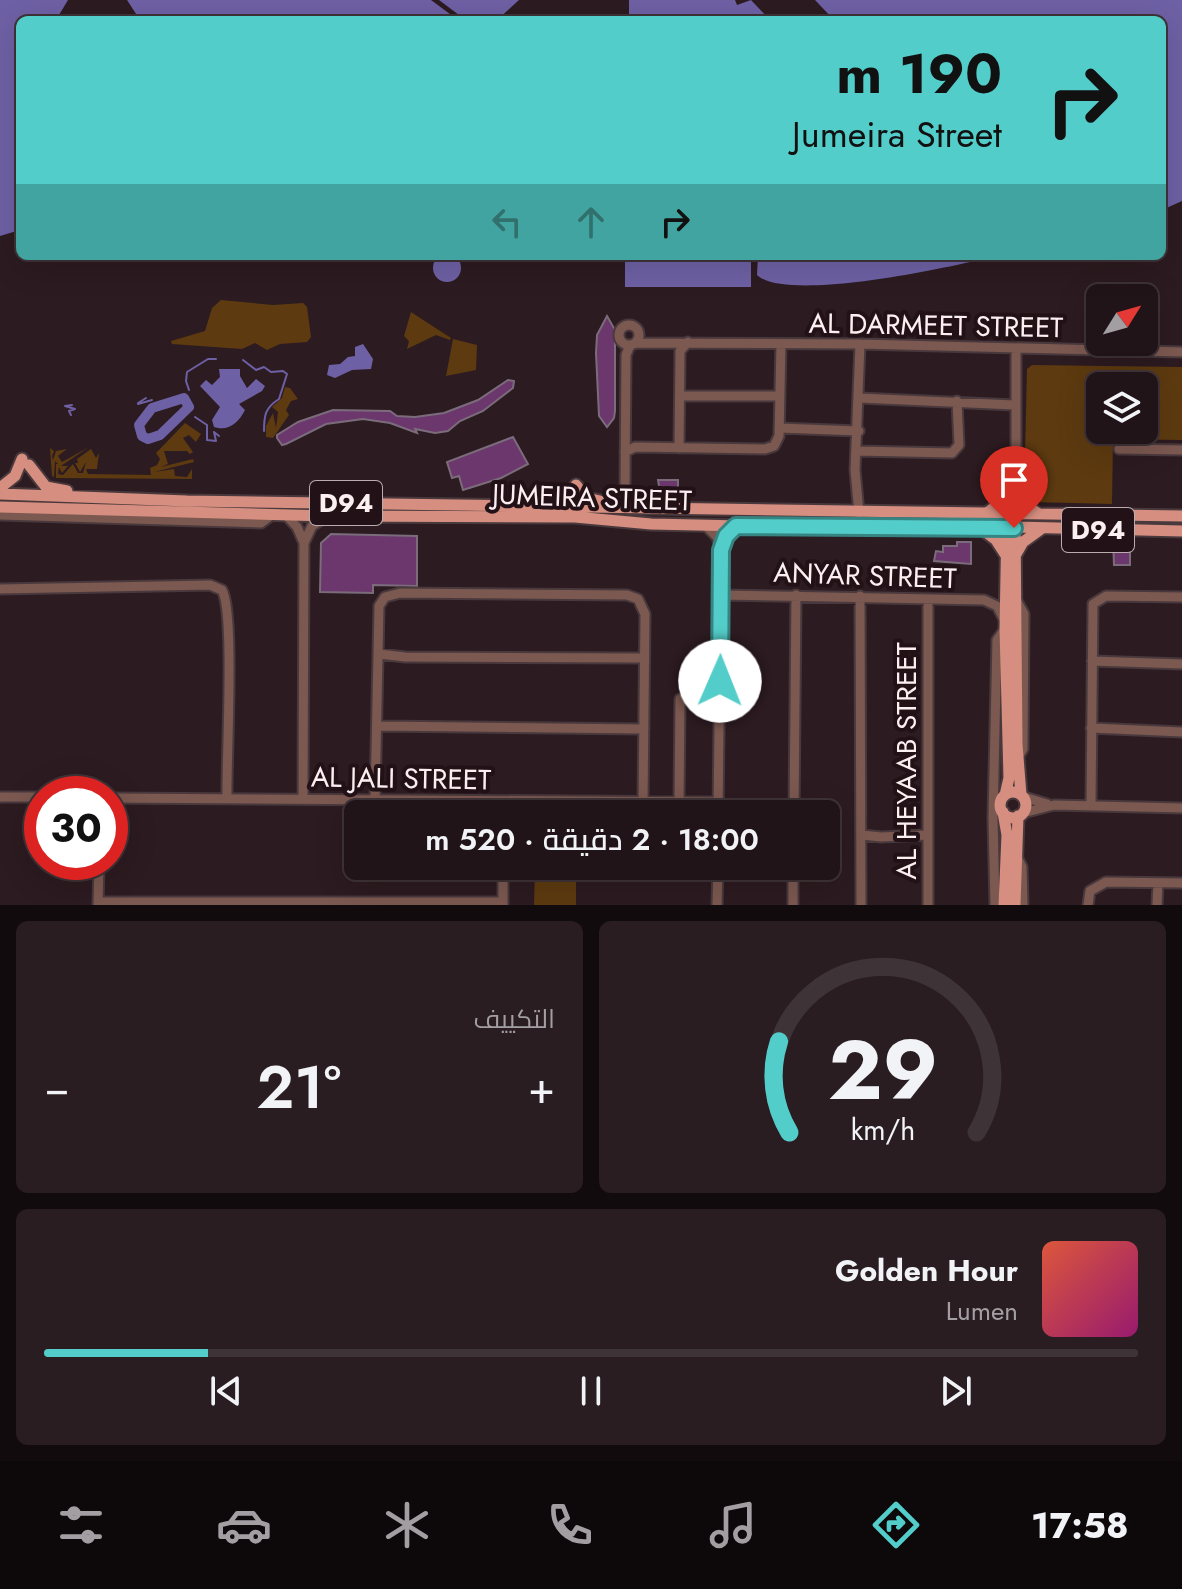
<!DOCTYPE html>
<html lang="ar">
<head>
<meta charset="utf-8">
<style>
  :root { --surface:#211418; --page:#291d21; --text:#f1f3f6; --muted:#a29ea2; --line:#3e3337; --accent:#53cdc9 }
  body { margin:0; font-family:Jost,Cairo,sans-serif; background:var(--page); color:var(--text); direction:rtl; height:100vh; display:flex; flex-direction:column; font-size:30px; white-space:nowrap }
  * { box-sizing:border-box; margin:0 }
  p { font-size:26px; color:var(--muted) }
  .icon { flex:none; width:44px; height:44px; fill:none; stroke:currentColor; stroke-width:2; stroke-linecap:round; stroke-linejoin:round }
  .map { position:relative; height:905px; overflow:hidden; direction:ltr }
  .panel { display:flex; flex-direction:column; gap:16px; padding:16px; background:#120b0d; flex:1 }
  .panel>* { flex:none }
  .hud { position:absolute; left:16px; top:16px; width:1150px; height:244px; border-radius:12px; box-shadow:0 8px 32px #0002,0 0 0 2px var(--line); direction:rtl; background:#53cdc9; color:#111; overflow:hidden }
  .needle { width:52px; rotate:53deg }
  .buttons { position:absolute; left:1086px; top:284px; display:grid; gap:16px }
  .buttons a { display:grid; place-items:center; width:72px; height:72px; border-radius:12px; background:var(--surface); box-shadow:0 8px 32px #0002,0 0 0 2px var(--line); font-size:40px }
  .speed { position:absolute; left:24px; top:776px; display:flex; gap:16px; font-size:40px; font-weight:700; text-align:center }
  .speed>* { display:grid; place-content:center; width:104px; height:104px; border-radius:50%; background:var(--surface); box-shadow:0 8px 32px #0002,0 0 0 2px var(--line); line-height:1 }
  .speed .limit { border:12px solid #d22; background:#fff; color:#111 }
  .pin { position:absolute; display:grid; place-items:center; width:68px; height:68px; color:#fff; margin:-82px -34px; border-radius:50% 50% 50% 0; rotate:-45deg; box-shadow:0 0 8px #0007 }
  .pin .icon { rotate:45deg }
  .me { position:absolute; width:88px; margin:-44px; rotate:1deg; stroke-linejoin:round; filter:drop-shadow(0 0 6px #0008) }
  .turn { display:flex; align-items:center; gap:28px; height:168px; padding:0 32px; font-size:36px }
  .turn .icon { width:104px; height:104px; stroke-width:2.5 }
  .turn b { display:block; font-size:56px; line-height:68px }
  .lanes { display:flex; align-items:center; height:76px; padding:0 32px; background:#0003; justify-content:center; gap:40px; direction:ltr }
  .lanes .off { opacity:.35 }
  .big { font-size:60px; font-weight:600; line-height:1.1 }
  .panel .tile { flex:1; display:flex; flex-direction:column; justify-content:center; gap:12px; min-width:0; padding:0 28px; border-radius:12px; background:var(--page) }
  .panel .dial { align-items:center; gap:0 }
  .dial svg { height:208px; overflow:visible; fill:none; stroke:var(--line); stroke-width:7; stroke-linecap:round; text-anchor:middle }
  .dial text { fill:var(--text); stroke:none }
  .song { display:flex; align-items:center; gap:24px }
  .cover { width:96px; height:96px; border-radius:12px; background:linear-gradient(135deg,hsl(10 70% 55%),hsl(320 70% 35%)) }
  .played { height:8px; border-radius:4px; background:linear-gradient(90deg,var(--accent) 15%,var(--line) 15%) }
  .keys { display:flex; justify-content:space-around; direction:ltr }
  .heat { display:flex; justify-content:space-between; align-items:center; font-size:44px; direction:ltr }
  .panel .tiles { flex:1; display:grid; gap:16px; grid-template-columns:1fr 1fr }
  .tile:last-child { grid-column:span 2 }
  .trip { position:absolute; left:344px; top:800px; width:496px; height:80px; border-radius:12px; background:var(--surface); box-shadow:0 8px 32px #0002,0 0 0 2px var(--line); font-weight:600; line-height:80px; text-align:center; direction:rtl }
  .tabs { display:flex; height:128px; justify-content:space-around; align-items:center; background:#0d080a; color:var(--muted) }
  .tabs .icon { width:56px; height:56px }
  .tabs .selected { color:var(--accent) }
  .tabs b { font-size:36px; color:var(--text) }
  .map>svg:first-child { display:block }
</style>
</head>
<body>
<div class="map">
<svg width="1182" height="905" viewBox="0 0 1182 905">
  <rect width="100%" height="100%" fill="#2c1b20"/>
  <path fill="#5d3a10" fill-rule="evenodd" d="M221 300 273 305 303 303 307 307 311 337 307 342 280 344 267 350 255 343 242 349 172 344 171 341 205 331 212 308Z
    M411 312 451 338 450 340 436 335 407 349 409 341 404 336Z
    M453 339 477 345 476 370 446 376Z
    M1032 365 1182 367V440L1113 439 1112 504 1030 502 1024 495 1027 369ZM1100 386H1144V430H1100Z
    M285 387 290 388 298 399 291 401 286 410 289 415 273 438 266 437V426L273 413 276 428 278 412 272 407 282 398Z
    M185 423 201 434 196 442 189 435 183 438 193 452 190 454 187 451H164L168 464 161 467 193 459 194 462 154 472 174 469 175 476 187 477 192 469V479L56 478V464H58L55 461 54 477 52 476 50 448 54 451 52 456 53 460 56 451 67 449 58 456 62 462 89 447 61 466H68L62 473 59 467 58 474 63 475 73 464 78 473H83L86 462 80 472 75 463H78L77 459 91 449 96 458 99 453 97 469H86L88 474 151 475 150 468 157 465 160 459 156 453Z
    M535 866H576V905H534Z"/>
  <path fill="#6e60a4" d="M0 0H68L56 20H20V230L0 236Z
    M127 0H431L458 20H140Z
    M439 0H519L497 20 463 18Z
    M629 0H735L737 5 751 0 770 20H629Z
    M815 0H1182V201L1162 210V20H834Z
    M433 268a14 14 0 1 1 28 0a14 14 0 1 1-28 0Z
    M625 256H751V287H625Z
    M758 256H995C953 267 787 303 757 275Z
    M363 344 373 359 371 369 352 370 335 378 327 375 329 365 340 364 348 357 355 356V347Z
    M219 369H240V376L247 388 256 379 265 386 262 391 239 404 245 410C239 422 229 432 214 427L212 420 220 407 200 386 206 380 212 385 220 377Z"/>
  <g fill="none" stroke-linecap="round" stroke-linejoin="round">
    <path stroke="#6e60a4" stroke-width="2" d="M243 360 256 370 264 367 271 372 283 371 287 374 279 399C265 408 264 415 264 431
      M189 390 186 381 187 372 208 359H216
      M138 403 146 398
      M138 404 152 400
      M71 415 69 411 75 409 65 406 72 405
      M195 417 207 425V440L216 441 214 432 219 436"/>
    <path stroke="#6e60a4" stroke-width="10" d="M184 398 189 407 160 435 148 439 142 436 139 425 152 408Z"/>
  </g>
  <path fill="#6b376d" stroke="#7b6c7b" stroke-width="2" d="M607 316 615 330V411L614 418 607 427 599 416 596 353 597 335Z
    M508 380 514 381 513 388 483 411 460 421 448 431 435 433 415 429 417 433 390 423 363 419 326 424 286 444 282 445 277 438V435L298 422 333 410 390 411 397 416 415 417 444 413 478 400Z
    M513 437 528 464 501 478 463 490 459 476 452 478 447 462Z
    M658 480H678V497H661Z
    M331 534 417 536V586L373 585V593L320 592 321 543Z
    M1113 540H1130V565H1114Z
    M957 542H971V564L934 561 936 551 943 552V546H957Z"/>
  <g fill="none" stroke-linecap="round" stroke-linejoin="round">
    <defs>
      <path id="minor" d="M619 335a10 10 0 1 1 20 0a10 10 0 1 1-20 0Z
        M636 343 860 344 1182 352
        M630 345 626 355 625 487 635 506
        M680 396H779
        M859 398 1014 405
        M779 428 859 431
        M679 448 680 351 688 342
        M1119 449 1182 450
        M857 451 952 453 959 445 957 401
        M625 452 635 447 765 449 774 446 779 436 781 344
        M859 513 855 470 860 344
        M285 514 297 527 304 543
        M0 515 261 523 273 514
        M1016 515V348
        M705 525 717 537 721 550 718 814
        M721 550 726 536 736 526
        M0 589 210 585 222 590C235 612 226 763 227 799
        M721 595 984 600 997 606 1004 619
        M860 596 861 905
        M1014 596 1024 614 1023 749 1017 759
        M379 654 405 657 644 658
        M1092 661 1182 664
        M379 726 644 729
        M1091 728 1182 732
        M0 797H42
        M1024 797 1047 804
        M110 798 718 802
        M303 799 304 543 312 526 327 516
        M375 801 379 606 385 597 400 593 627 595 638 599 645 614 643 803
        M500 802 501 814
        M679 803 680 699
        M1091 805 1093 604 1106 596 1182 597
        M1023 813 1054 805 1182 808
        M794 814 796 595
        M862 835 881 837 928 835
        M1016 855 1022 867 1023 905
        M98 902H503
        M98 905 99 862
        M503 905V866
        M717 905 718 866
        M793 905V866
        M928 905V599
        M995 905 993 818 997 640 1005 629
        M1088 905 1090 891 1106 882 1182 883
        M1157 905 1158 883"/>
      <path id="major" d="M29 465 46 487 67 491
        M576 485 587 498 600 501
        M0 488 15 476 22 459
        M1016 490 1023 504 1039 514
        M0 494 187 501 1182 516
        M0 507 327 516 575 517 651 524 886 529 933 525 1182 531
        M987 513 1002 501 1010 488
        M1015 523 1017 744 1021 795
        M979 527 996 540 1005 554
        M1015 556 1023 542 1041 529
        M1000 805a13 13 0 1 1 26 0a13 13 0 1 1-26 0Z
        M1005 795 1009 778 1005 629 1007 520
        M1003 812 1007 835 1004 905
        M1015 905 1018 816"/>
    </defs>
    <use href="#minor" stroke="#49393d" stroke-width="13"/>
    <use href="#major" stroke="#49393d" stroke-width="15"/>
    <use href="#minor" stroke="#7b5850" stroke-width="9"/>
    <use href="#major" stroke="#d58e7f" stroke-width="11"/>
  </g>
  <g fill="none" stroke-linecap="round" stroke-linejoin="round">
    <defs>
      <path id="route" d="M720 681 721 550 726 536 736 526 1014 528"/>
    </defs>
    <use href="#route" stroke="#368583" stroke-width="20"/>
    <use href="#route" stroke="#53cdc9" stroke-width="14"/>
  </g>
  <g text-anchor="middle" stroke-width="8" stroke-linejoin="round" paint-order="stroke">
    <g fill="#221217" stroke="#baadb0" stroke-width="2">
      <rect x="310" y="481" width="72" height="44" rx="6"/>
      <rect x="1062" y="508" width="72" height="44" rx="6"/>
    </g>
    <g font-size="26" font-weight="bold" fill="#fbeff2">
      <text x="346" y="512">D94</text>
      <text x="1098" y="539">D94</text>
    </g>
    <g font-size="28" fill="#fbeff2" stroke="#221217">
      <text transform="translate(936 325) rotate(1)" y="10">AL DARMEET STREET</text>
      <text transform="translate(592 497) rotate(2)" y="10">JUMEIRA STREET</text>
      <text transform="translate(865 575) rotate(2)" y="10">ANYAR STREET</text>
      <text transform="translate(906 761) rotate(-90)" y="10">AL HEYAAB STREET</text>
      <text transform="translate(401 778) rotate(1)" y="10">AL JALI STREET</text>
    </g>
  </g>
</svg>
<div class="buttons">
<a><svg class="needle" viewBox="-14 -14 28 28"><path d="M0-13l5 13h-10z" fill="#e53935"/><path d="M0 13l5-13h-10z" fill="#a29ea2"/></svg></a>
<a><svg class="icon" aria-label="layers" viewBox="0 0 24 24"><path d="M12 4l9 5-9 5-9-5zM3 14l9 5 9-5"/></svg></a>
</div>
<div class="speed"><div class="limit">30</div></div>
<div class="pin" style="left:1014px;top:528px;background:#d93025"><svg class="icon" aria-label="arrive" viewBox="0 0 24 24"><path d="M6 21V4h12l-3 4 3 4H6"/></svg></div>
<svg class="me" style="left:720px;top:681px" viewBox="-20 -20 40 40"><circle r="19" fill="#fff"/><path d="M0-13L10 11 0 6-10 11z" fill="#53cdc9"/></svg>
<div class="trip">18:00 · 2 دقيقة · 520 m</div>
<div class="hud">
<div class="turn"><svg class="icon" aria-label="right" viewBox="0 0 24 24"><path d="M7 20v-9h11M14 6l5 5-5 5"/></svg><div><b>190 m</b>Jumeira Street</div></div>
<div class="lanes"><svg class="icon off" aria-label="left" viewBox="0 0 24 24"><path d="M17 20v-9H6M10 6l-5 5 5 5"/></svg><svg class="icon off" aria-label="ahead" viewBox="0 0 24 24"><path d="M12 20V5M6 11l6-6 6 6"/></svg><svg class="icon" aria-label="right" viewBox="0 0 24 24"><path d="M7 20v-9h11M14 6l5 5-5 5"/></svg></div>
</div>
</div>
<section class="panel">
<div class="tiles">
<div class="tile dial"><svg viewBox="0 0 100 80">
<path d="M14 69A42 42 0 1 1 86 69"/>
<path d="M14 69A42 42 0 0 1 10 34" stroke="#53cdc9"/>
<text x="50" y="56" font-size="32" font-weight="700">29</text>
<text x="50" y="72" font-size="11">km/h</text>
</svg></div>
<div class="tile"><p>التكييف</p>
<div class="heat"><a>−</a><b class="big">21°</b><a>+</a></div>
</div>
<div class="tile">
<div class="song"><i class="cover"></i><div><b>Golden Hour</b><p>Lumen</p></div></div>
<div class="played"></div>
<div class="keys"><svg class="icon" aria-label="previous" viewBox="0 0 24 24"><path d="M18 5L8 12l10 7zM5 5v14"/></svg><svg class="icon" aria-label="pause" viewBox="0 0 24 24"><path d="M8 5v14M16 5v14"/></svg><svg class="icon" aria-label="next" viewBox="0 0 24 24"><path d="M6 5l10 7-10 7zM19 5v14"/></svg></div>
</div>
</div>
</section>
<nav class="tabs">
<b>17:58</b>
<svg class="icon selected" aria-label="directions" viewBox="0 0 24 24"><path d="M12 3l9 9-9 9-9-9zM9 14v-3h6M13 9l2 2-2 2"/></svg>
<svg class="icon" aria-label="music" viewBox="0 0 24 24"><path d="M9 18V5l10-2v13"/><circle cx="6" cy="18" r="3"/><circle cx="16" cy="16" r="3"/></svg>
<svg class="icon" aria-label="phone" viewBox="0 0 24 24"><path d="M5 4h4l2 5-3 2q2 4 5 5l2-3 5 2v4C11 20 4 13 5 4z"/></svg>
<svg class="icon" aria-label="climate" viewBox="0 0 24 24"><path d="M12 3v18M4 7l16 10M4 17L20 7"/></svg>
<svg class="icon" aria-label="car" viewBox="0 0 24 24"><path d="M5 17H2v-5l4-1 3-4h7l3 4 3 1v5h-3M9 17h6M6 11h13"/><circle cx="7" cy="17" r="2"/><circle cx="17" cy="17" r="2"/></svg>
<svg class="icon" aria-label="filters" viewBox="0 0 24 24"><path d="M4 7h16M4 17h16"/><circle cx="9" cy="7" r="2"/><circle cx="15" cy="17" r="2"/></svg>
</nav>
</body>
</html>
